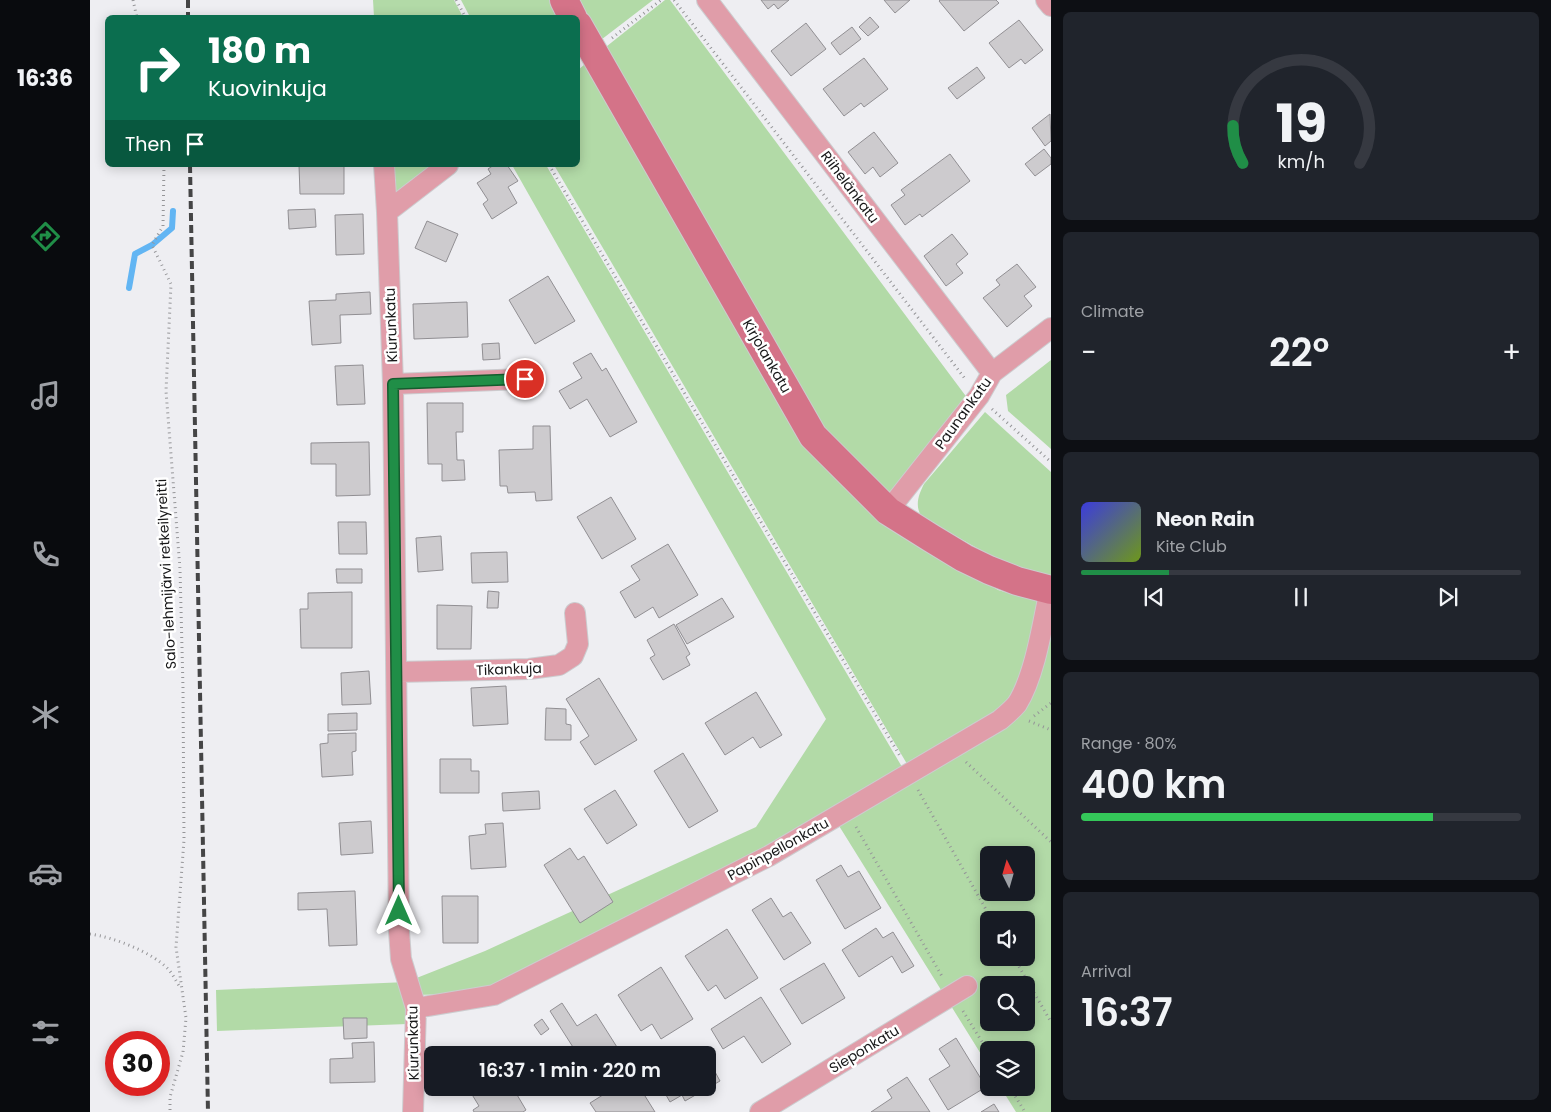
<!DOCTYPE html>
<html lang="en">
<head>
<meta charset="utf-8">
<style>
  :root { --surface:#171b24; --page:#20242c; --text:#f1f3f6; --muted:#9ea1a6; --line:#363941; --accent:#208e47 }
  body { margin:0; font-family:Poppins,sans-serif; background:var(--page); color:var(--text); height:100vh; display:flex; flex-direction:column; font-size:19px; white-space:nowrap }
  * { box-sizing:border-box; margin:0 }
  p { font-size:16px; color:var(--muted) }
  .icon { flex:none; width:28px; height:28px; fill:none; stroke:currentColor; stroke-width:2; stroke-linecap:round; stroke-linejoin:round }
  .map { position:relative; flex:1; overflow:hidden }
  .drawer { display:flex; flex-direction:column; gap:12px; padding:12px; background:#0d0f14; width:500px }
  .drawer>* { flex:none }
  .banner { position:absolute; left:15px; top:15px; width:475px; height:152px; border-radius:8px; box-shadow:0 2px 12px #0003; background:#0b6e4f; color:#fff; overflow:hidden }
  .needle { width:32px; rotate:355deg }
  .buttons { position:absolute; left:890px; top:846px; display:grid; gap:10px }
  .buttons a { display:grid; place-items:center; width:55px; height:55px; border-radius:8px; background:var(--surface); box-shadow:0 2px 12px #0003; font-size:25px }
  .speed { position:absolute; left:15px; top:1031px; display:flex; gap:10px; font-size:25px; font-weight:700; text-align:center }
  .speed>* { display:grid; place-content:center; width:65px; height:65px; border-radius:50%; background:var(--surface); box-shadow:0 2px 12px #0003; line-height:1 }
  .speed .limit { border:8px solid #d22; background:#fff; color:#111 }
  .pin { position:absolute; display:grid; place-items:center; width:42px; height:42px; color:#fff; margin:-21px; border:2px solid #fff; border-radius:50%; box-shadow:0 1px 5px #0007 }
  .me { position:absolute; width:55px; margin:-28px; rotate:0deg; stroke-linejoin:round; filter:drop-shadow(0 0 4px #0008) }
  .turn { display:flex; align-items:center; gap:18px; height:105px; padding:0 20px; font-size:22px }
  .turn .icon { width:65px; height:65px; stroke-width:2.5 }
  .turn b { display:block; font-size:35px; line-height:42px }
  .then { display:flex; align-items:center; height:48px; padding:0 20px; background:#0003; gap:10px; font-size:19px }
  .big { font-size:38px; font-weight:600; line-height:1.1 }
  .drawer .card { flex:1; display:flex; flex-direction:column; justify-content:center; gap:8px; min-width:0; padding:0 18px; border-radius:8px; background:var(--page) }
  .drawer .dial { align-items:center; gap:0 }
  .dial svg { height:130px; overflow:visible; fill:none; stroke:var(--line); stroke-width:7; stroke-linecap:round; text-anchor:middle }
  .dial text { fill:var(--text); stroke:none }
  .song { display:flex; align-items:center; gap:15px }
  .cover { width:60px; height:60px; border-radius:8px; background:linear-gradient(135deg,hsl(240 70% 55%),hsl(80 70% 35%)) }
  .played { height:5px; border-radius:2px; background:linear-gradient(90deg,var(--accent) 20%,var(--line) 20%) }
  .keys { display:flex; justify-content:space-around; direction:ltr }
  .heat { display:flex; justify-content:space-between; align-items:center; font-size:28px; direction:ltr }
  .charge { height:8px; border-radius:4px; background:linear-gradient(90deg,#34c759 80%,var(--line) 0) }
  .trip { position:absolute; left:334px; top:1046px; width:292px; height:50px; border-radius:8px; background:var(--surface); box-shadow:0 2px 12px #0003; font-weight:600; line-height:50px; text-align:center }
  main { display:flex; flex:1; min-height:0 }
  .menu { display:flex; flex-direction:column; width:90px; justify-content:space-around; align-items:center; background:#090b0e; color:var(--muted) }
  .menu .icon { width:35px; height:35px }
  .menu .current { color:var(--accent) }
  .menu b { font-size:22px; color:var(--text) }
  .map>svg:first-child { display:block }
</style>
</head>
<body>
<main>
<nav class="menu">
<b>16:36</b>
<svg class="icon current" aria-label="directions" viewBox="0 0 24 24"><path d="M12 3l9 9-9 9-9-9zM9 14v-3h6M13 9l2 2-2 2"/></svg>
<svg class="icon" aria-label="music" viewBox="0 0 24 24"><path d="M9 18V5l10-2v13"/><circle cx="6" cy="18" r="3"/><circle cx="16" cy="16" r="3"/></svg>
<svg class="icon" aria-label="phone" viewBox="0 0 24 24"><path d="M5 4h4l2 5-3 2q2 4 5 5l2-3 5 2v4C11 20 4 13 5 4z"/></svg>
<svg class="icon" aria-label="climate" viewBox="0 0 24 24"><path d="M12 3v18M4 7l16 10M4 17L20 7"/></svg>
<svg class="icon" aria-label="car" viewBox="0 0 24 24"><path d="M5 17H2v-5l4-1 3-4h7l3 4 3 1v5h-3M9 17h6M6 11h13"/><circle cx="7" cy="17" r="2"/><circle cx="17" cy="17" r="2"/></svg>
<svg class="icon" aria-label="filters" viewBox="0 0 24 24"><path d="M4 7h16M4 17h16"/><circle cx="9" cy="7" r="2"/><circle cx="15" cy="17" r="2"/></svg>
</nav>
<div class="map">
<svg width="961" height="1112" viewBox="0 0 961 1112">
  <rect width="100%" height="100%" fill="#eeeef2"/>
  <path fill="#b2daa7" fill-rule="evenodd" d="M283 0H364L373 17H284Z
    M371 0H470L480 17H380Z
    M478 0H563L503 46Z
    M575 0H580L878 399 799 501 726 433 507 54Z
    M501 59 720 438 804 525 908 590 954 603 921 707 820 769 464 165H488V70Z
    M292 165H361L295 215Z
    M422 165H456L815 772 403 993 325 995 324 979 395 951 666 827 736 719Z
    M961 360V449L918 411 916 395Z
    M895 412 961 472V577C923 571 885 547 852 528 846 525 836 522 832 517 824 506 829 494 834 484Z
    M961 595V1112H926L911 1088H936V1050H899V1067L746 821 931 711ZM899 855H936V892H899ZM899 920H936V958H899ZM899 985H936V1022H899Z
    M317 982V1024L127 1031 126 990Z"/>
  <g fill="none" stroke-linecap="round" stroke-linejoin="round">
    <path stroke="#62b5f3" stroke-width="6" d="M39 288 45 254 62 245 82 228 83 211"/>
  </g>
  <path fill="#cdcbce" stroke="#918f93" d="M671 0H699L688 9 684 4 678 9Z
    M794 0H820L805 13Z
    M850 0H906L909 3 874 31 849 1Z
    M780 17 789 27 778 36 769 27Z
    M929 20 953 50 935 64 931 59 919 68 899 43Z
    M716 23 736 49 701 76 681 51Z
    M762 27 771 39 750 55 741 43Z
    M774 58 798 89 774 107 771 103 754 116 733 89Z
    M887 67 895 78 867 99 858 88Z
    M960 114 961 141 955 146 942 128Z
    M784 132 808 163 790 177 783 167 775 174 758 152Z
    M954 149 961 158V164L945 176 935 164Z
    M860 154 880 181 832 217 830 214 815 225 801 205 815 195 811 190Z
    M209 165H254V194H210Z
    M404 165H417L428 181 418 187 427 203 402 219 393 204 398 200 387 183 401 174 398 169Z
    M225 209 226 227 199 229 198 210Z
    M273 214 274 254 246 255 245 215Z
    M337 221 368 234 356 262 325 248Z
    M862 234 878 254 866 264 873 273 856 286 834 256Z
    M927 264 946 287 934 296 942 306 917 327 893 298 910 285 906 280Z
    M458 276 485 321 445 344 419 300Z
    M280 292 281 314 250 315 251 343 222 345 219 301 246 300V294Z
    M377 302 378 337 324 339 323 304Z
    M409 343 410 359 393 360 392 344Z
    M501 353 512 371 516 368 547 422 520 437 497 399 480 409 469 391 492 378 483 363Z
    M273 365 275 404 247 405 245 366Z
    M337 403H373V432H366L367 460H374L375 480 352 481V464H338Z
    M443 426H460L462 500 446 501 445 492 418 493 417 486H410L409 450 443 449Z
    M279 442 280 495 246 496V464H221V443Z
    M521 497 546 539 512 559 487 517Z
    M248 522H276L277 554H249Z
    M351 536 353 570 328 572 326 538Z
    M578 544 608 595 569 618 563 607 545 618 530 592 550 580 541 566Z
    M417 552 418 582 382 583 381 553Z
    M246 569H272V583H247Z
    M398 591 409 592 408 608H397Z
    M262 592V648H211L210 609H218V593Z
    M632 598 644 617 597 644 586 625Z
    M347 605 382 606 381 649H347Z
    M584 624 600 654 596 657 600 665 573 680 560 658 565 655 557 640Z
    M279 671 281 704 252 705 251 673Z
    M509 678 547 740 505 765 490 742 499 736 476 699Z
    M416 686 418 724 383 726 381 688Z
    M666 692 692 735 670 748 663 737 635 755 615 723Z
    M456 708 476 709V724L481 725V740H455Z
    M267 713V730L238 731V714Z
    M266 733V751L262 752 263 775 232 777 230 744 238 743V734Z
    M593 753 628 811 599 828 564 771Z
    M350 759H381V771H389V793H350Z
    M525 790 547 825 517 844 494 809Z
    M449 791 450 809 413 811 412 793Z
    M281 821 283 853 251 855 249 823Z
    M413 823 416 867 381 869 379 836 396 834 395 824Z
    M480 848 488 860 494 856 523 902 490 923 454 865Z
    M751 865 758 877 769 871 791 908 755 929 726 880Z
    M265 891 267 945 239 946 237 909 208 910V893Z
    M352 896H388V943H353Z
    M681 898 693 917 701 912 721 943 694 960 662 910Z
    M786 928 793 938 803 932 824 966 812 973 802 956 769 977 752 950Z
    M637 929 668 978 635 999 626 985 618 991 595 956Z
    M734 963 755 998 712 1024 690 989Z
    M571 967 603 1019 571 1039 562 1024 551 1031 528 995Z
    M671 997 701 1044 672 1063 654 1036 633 1049 621 1029Z
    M472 1003 487 1026 506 1014 532 1055H488L460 1011Z
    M253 1018H277V1038L254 1039Z
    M452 1019 459 1029 451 1035 444 1025Z
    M866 1038 896 1087 858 1110 839 1079 860 1066 849 1049Z
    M284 1042 285 1082 240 1083V1059L263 1058 262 1043Z
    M611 1047 615 1055H598Z
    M618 1059 630 1081 595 1101 592 1095 580 1102 572 1088H618Z
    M817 1077 840 1112H781L802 1098 797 1090Z
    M378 1088H423L436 1110 433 1112H384L383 1110 389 1106Z
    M524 1088H550L565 1112H506L500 1103Z
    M904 1104 909 1112H891Z"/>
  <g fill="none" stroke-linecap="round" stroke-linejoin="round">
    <defs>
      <path id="street" d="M617 0 902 373
        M956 0 961 6
        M294 165 297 212 303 384 309 931 311 959 326 1008 323 1112
        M297 212 358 165
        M303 384 435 379
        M798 511 889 396 902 373 961 328
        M307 672 439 669 469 665 483 656 488 644 485 613
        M326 1008 404 995 679 856 910 720C916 715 922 710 927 704 945 676 953 622 960 589
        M670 1112 877 986"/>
      <path id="secondary" d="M474 0 483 18
        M488 25 723 436 798 511 841 538 874 558 899 570 927 581 961 590"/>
    </defs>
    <use href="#street" stroke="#cccccf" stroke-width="22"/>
    <use href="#secondary" stroke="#cccccf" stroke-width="30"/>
    <path stroke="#959598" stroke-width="3" stroke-dasharray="1 4" stroke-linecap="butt" d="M43 0 47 18
      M366 0 376 18
      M584 0 876 380
      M522 38 571 0
      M74 165 73 226 62 245 81 284 76 391 90 569 93 688 94 840 86 947 96 1018 93 1052 80 1097V1112
      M459 165 810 756
      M902 409 961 462
      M944 716 961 703
      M939 721 961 730
      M876 762 961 842
      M828 790 902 920
      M766 827 853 978
      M0 934C23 937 62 952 78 969 83 974 86 982 91 988
      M924 958 961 1022
      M873 1011 899 1053
      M920 1088 935 1112"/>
    <use href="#street" stroke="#e09da9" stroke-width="20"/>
    <use href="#secondary" stroke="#d47388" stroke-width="28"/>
    <path stroke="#454546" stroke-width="4" stroke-dasharray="8 4" stroke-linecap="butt" d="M98 0V18
      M100 165 118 1112"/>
  </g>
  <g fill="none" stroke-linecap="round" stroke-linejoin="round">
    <defs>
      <path id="route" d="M309 911 303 384 435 379"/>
    </defs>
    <use href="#route" stroke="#155c2e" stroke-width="12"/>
    <use href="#route" stroke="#208e47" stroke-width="9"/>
  </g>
  <g text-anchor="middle" stroke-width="5" stroke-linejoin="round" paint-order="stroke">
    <g font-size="14" fill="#171718" stroke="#fff">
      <text transform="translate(760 187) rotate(53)" y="5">Riihelänkatu</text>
      <text transform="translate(301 325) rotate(-92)" y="5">Kiurunkatu</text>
      <text transform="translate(677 356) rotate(60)" y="5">Kirjolankatu</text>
      <text transform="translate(873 413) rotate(-54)" y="5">Paunankatu</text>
      <text transform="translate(76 574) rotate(-93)" y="5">Salo-lehmijärvi retkeilyreitti</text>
      <text transform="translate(419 669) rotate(-2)" y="5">Tikankuja</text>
      <text transform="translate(688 849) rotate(-29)" y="5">Papinpellonkatu</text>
      <text transform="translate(323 1043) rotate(-91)" y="5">Kiurunkatu</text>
      <text transform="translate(774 1049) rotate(-31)" y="5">Sieponkatu</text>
    </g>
  </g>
</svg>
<div class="buttons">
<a><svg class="needle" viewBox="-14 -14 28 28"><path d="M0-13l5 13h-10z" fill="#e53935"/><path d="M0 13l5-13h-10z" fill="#9ea1a6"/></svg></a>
<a><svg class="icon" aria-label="sound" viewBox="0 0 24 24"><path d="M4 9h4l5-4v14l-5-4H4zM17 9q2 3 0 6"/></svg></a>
<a><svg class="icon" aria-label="search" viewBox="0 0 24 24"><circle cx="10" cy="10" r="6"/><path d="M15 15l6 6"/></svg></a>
<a><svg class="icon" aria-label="layers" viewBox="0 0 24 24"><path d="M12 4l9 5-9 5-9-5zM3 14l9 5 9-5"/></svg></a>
</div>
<div class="speed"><div class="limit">30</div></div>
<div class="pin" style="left:435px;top:379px;background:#d93025"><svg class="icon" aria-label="arrive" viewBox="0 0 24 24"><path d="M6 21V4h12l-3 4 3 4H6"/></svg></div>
<svg class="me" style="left:309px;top:911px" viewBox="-20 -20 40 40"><path d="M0-17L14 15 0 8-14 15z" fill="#208e47" stroke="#fff" stroke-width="4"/></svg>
<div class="trip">16:37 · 1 min · 220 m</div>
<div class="banner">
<div class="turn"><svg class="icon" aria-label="right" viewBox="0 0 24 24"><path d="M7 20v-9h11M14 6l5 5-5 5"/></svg><div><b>180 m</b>Kuovinkuja</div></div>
<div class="then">Then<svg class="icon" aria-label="arrive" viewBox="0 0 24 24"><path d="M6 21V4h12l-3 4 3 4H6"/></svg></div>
</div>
</div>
<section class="drawer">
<div class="card dial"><svg viewBox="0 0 100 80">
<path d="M14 69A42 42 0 1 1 86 69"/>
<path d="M14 69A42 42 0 0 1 8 46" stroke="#208e47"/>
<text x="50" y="56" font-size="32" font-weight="700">19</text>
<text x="50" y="72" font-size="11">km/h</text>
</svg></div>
<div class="card"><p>Climate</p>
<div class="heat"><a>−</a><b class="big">22°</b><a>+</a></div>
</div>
<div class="card">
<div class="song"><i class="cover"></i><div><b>Neon Rain</b><p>Kite Club</p></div></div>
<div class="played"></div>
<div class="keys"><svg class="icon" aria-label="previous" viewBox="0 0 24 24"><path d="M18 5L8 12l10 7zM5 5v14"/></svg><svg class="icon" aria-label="pause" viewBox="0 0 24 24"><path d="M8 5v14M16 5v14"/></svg><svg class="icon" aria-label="next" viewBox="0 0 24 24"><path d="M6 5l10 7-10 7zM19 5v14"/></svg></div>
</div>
<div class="card"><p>Range · 80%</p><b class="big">400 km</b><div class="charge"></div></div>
<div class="card"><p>Arrival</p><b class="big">16:37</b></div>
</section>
</main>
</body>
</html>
